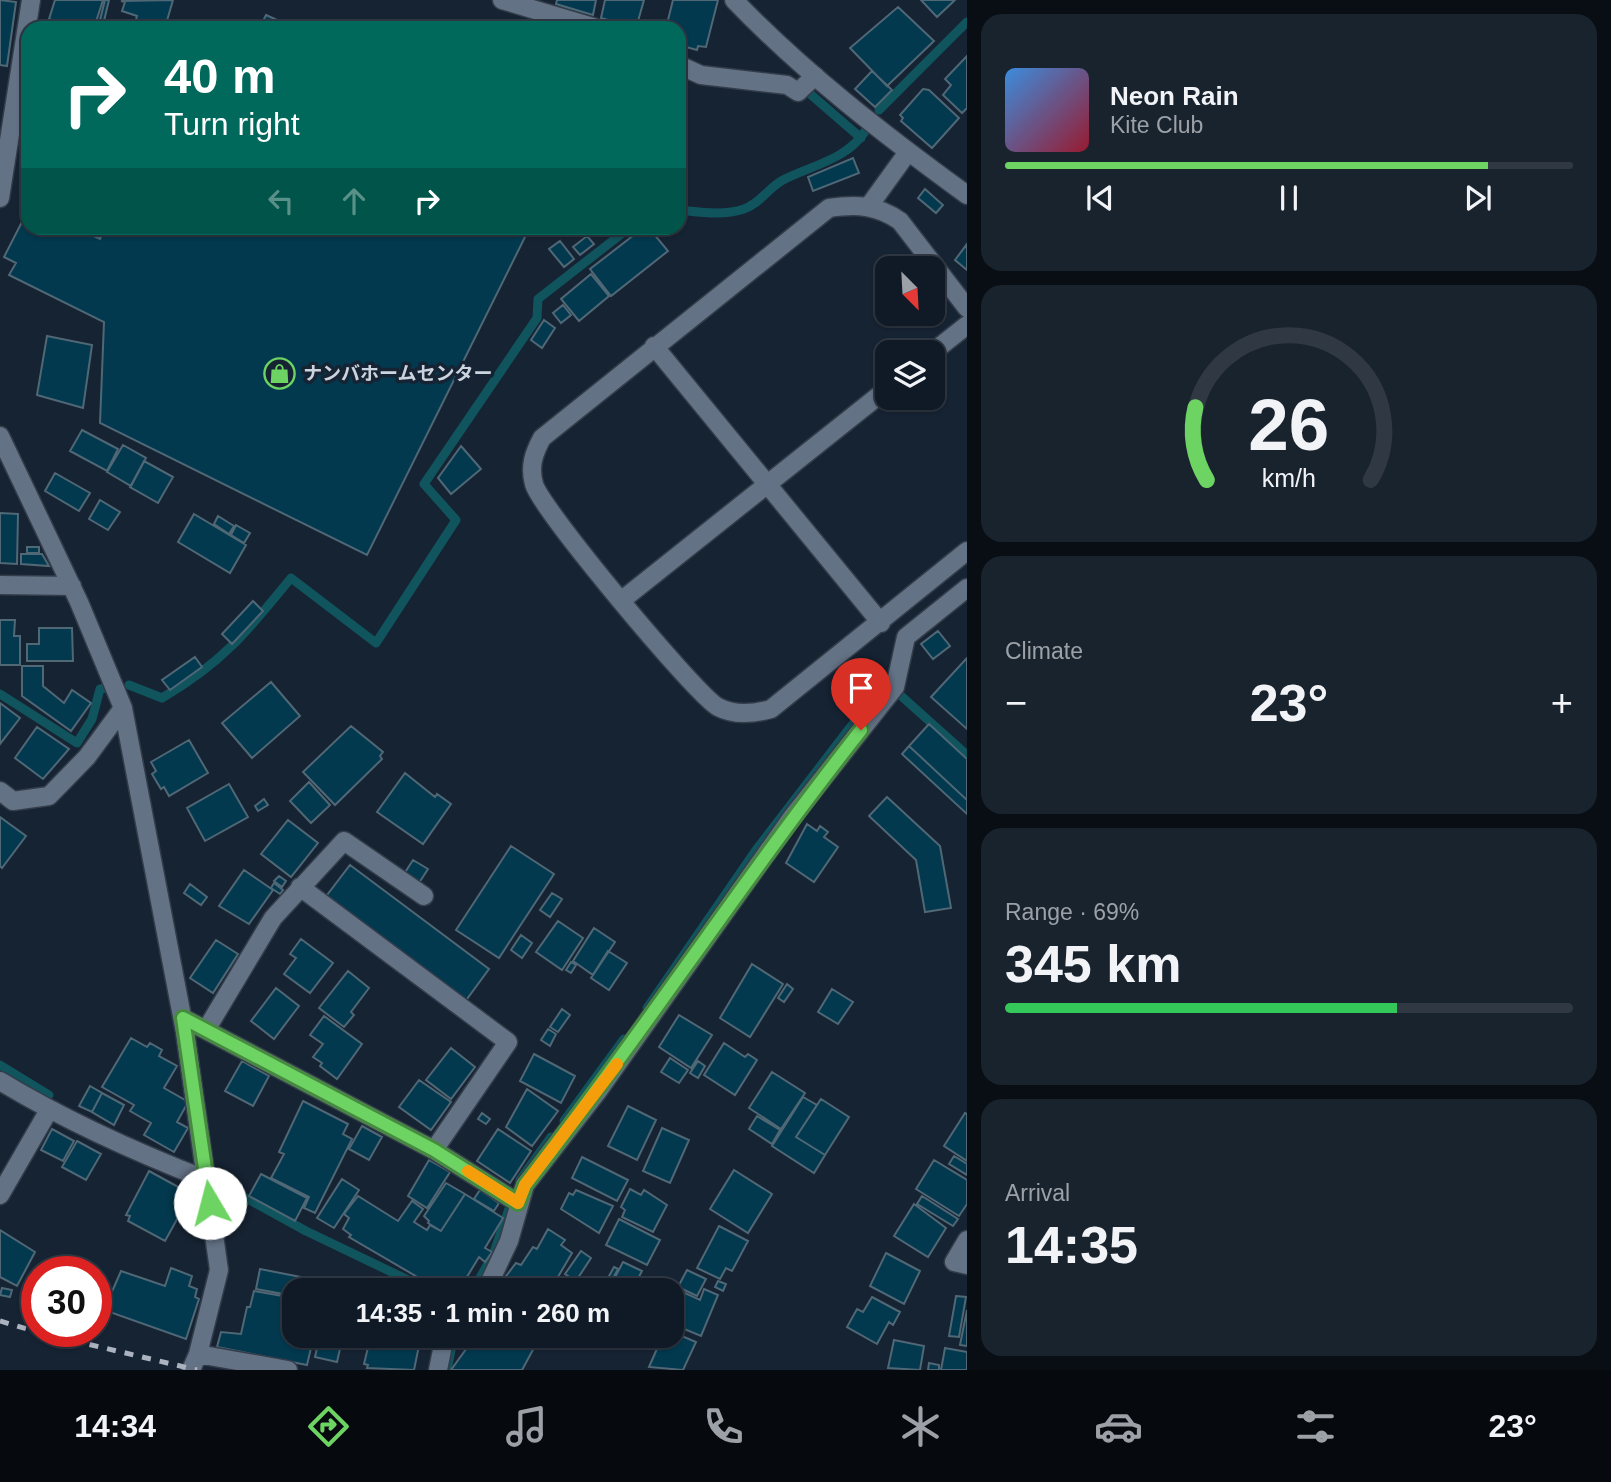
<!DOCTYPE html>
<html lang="en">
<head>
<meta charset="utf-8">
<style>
  :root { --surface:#101a26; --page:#19232e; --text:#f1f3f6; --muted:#9ca1a7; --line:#303843; --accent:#6dd362 }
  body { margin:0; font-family:Helvetica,"Noto Sans JP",sans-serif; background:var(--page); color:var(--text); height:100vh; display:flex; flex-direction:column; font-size:26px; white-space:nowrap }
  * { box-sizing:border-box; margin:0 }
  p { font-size:23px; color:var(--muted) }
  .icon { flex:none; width:38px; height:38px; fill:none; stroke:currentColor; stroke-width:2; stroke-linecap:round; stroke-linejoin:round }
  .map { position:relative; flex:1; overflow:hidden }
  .drawer { display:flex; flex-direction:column; gap:14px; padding:14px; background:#090e15; width:644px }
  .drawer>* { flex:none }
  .top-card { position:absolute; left:21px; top:21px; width:665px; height:214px; border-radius:21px; box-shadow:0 2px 5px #0004,0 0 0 2px var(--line); background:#00695c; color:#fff; overflow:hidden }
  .needle { width:46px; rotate:156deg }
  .fabs { position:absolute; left:875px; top:256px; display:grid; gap:14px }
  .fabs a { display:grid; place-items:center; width:70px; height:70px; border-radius:14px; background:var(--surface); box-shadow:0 2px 5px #0004,0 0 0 2px var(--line); font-size:35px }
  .speed { position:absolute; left:21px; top:1256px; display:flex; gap:14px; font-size:35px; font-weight:700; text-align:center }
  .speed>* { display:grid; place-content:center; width:91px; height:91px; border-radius:50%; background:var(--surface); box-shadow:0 2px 5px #0004,0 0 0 2px var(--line); line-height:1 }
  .speed .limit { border:10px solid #d22; background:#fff; color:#111 }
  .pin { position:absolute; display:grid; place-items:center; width:60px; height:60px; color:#fff; margin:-72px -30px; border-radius:50% 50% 50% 0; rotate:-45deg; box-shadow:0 0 7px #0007 }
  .pin .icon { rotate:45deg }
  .me { position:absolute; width:77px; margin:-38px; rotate:352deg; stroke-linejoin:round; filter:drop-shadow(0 0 5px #0008) }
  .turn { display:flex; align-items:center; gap:24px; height:147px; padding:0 28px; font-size:32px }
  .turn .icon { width:91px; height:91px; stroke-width:2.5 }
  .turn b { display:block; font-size:49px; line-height:60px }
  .lanes { display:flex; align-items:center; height:66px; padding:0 28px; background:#0003; justify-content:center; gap:35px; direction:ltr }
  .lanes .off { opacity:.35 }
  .big { font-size:52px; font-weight:600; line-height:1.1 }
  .drawer .tile { flex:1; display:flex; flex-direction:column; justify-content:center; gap:10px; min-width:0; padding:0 24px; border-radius:21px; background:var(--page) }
  .drawer .dial { align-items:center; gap:0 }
  .dial svg { height:182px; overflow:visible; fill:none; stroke:var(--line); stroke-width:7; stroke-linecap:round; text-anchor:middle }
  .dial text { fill:var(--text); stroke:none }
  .song { display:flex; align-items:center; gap:21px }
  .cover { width:84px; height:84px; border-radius:10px; background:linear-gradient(135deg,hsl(210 70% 55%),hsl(350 70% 35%)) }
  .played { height:7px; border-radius:4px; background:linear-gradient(90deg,var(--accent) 85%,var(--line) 85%) }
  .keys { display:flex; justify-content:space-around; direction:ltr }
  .heat { display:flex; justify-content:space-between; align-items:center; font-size:38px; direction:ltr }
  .charge { height:10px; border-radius:5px; background:linear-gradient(90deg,#34c759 69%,var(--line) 0) }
  .trip { position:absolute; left:282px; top:1278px; width:402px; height:70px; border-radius:21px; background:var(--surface); box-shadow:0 2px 5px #0004,0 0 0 2px var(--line); font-weight:600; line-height:70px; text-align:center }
  .tabs { display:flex; height:112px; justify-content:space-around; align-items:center; background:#060a0f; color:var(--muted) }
  .tabs .icon { width:49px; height:49px }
  .tabs .current { color:var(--accent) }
  .tabs b { font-size:32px; color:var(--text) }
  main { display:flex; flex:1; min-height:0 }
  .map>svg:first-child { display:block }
</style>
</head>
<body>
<main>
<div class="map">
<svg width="967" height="1370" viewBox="0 0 967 1370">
  <rect width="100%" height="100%" fill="#162333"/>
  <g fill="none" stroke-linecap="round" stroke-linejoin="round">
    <path stroke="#10545e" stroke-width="9" d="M563 10 610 28
      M801 86 861 138
      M879 110 967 22
      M679 210C700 212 723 216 744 209 761 203 768 188 783 180 812 165 847 160 866 130
      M129 685 162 698C222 663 248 631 291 578L376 643 456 520 424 484 537 318 538 299 629 228
      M0 694 77 743 92 719 100 689 106 688
      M899 694 967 755
      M647 1008 756 850 885 682 888 685
      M0 1065 49 1095
      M564 1121 624 1039
      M520 1180 551 1137
      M224 1186 306 1231 429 1290
      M473 1290 493 1255 510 1206
      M447 1370 454 1335"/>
  </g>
  <path fill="#02394f" stroke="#506775" stroke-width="2" d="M0 0 16 2 7 66 0 65Z
    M55 0H103L94 28H76L49 19Z
    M105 0H109L103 25 99 24Z
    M173 0 166 24 155 21 153 28 135 23 137 16 122 11 125 2 121 1Z
    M557 0H596L593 15 556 4Z
    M605 0H644L636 28 601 18Z
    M673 0H718L706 47 698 46 697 50 679 45V28H666Z
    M921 0H955L937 17Z
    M898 7 934 41 887 86 850 48Z
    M266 15 286 24 284 28 260 27Z
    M967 56V108L962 113 943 95 951 85 945 79Z
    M872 71 892 90 875 107 855 89Z
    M923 89 929 90 959 118 932 148 901 121 903 118 900 115Z
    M853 158 859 173 813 191 808 177Z
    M28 163V191L20 189Z
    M925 189 943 205 936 213 918 198Z
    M25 216 28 218V228H76L100 239 105 228H522L528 231 367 555 100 423 104 322 9 275 16 263 4 257Z
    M522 228H539L535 234Z
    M643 228H649L668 251 611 296 590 269Z
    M587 236 594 244 580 255 573 247Z
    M560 241 574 259 564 267 549 249Z
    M967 244V270L955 260Z
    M591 274 609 296 579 321 561 299Z
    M563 305 571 315 561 323 553 313Z
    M544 320 555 328 542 348 531 340Z
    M47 336 92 345 83 408 37 395Z
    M82 430 118 449 107 471 70 451Z
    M123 445 146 458 131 486 107 472Z
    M461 446 481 469 451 494 438 478Z
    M144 461 173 477 158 503 130 487Z
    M55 473 90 493 79 511 45 491Z
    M100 500 120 512 108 530 89 519Z
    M0 513 18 514 17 564 0 563Z
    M194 514 246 545 230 573 178 542Z
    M218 516 234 526 229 534 214 524Z
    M236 525 250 533 244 543 231 535Z
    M27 547H39V553H27Z
    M21 554H42L49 566 21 564Z
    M253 601 263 611 232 644 222 634Z
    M0 620H15L14 636H20V665H0Z
    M39 628H72L73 661H27V644H39Z
    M938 631 950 646 933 659 921 644Z
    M195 657 202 667 170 690 162 680Z
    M967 658V729L931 697Z
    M22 666H43V686L64 703 72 690 91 703 71 731 22 696Z
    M271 682 300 716 252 758 222 723Z
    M0 703 20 718 0 744Z
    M929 724 967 759V800L909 746Z
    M351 726 383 752 380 756 382 759 335 805 303 772Z
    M37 727 69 749 43 779 15 758Z
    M189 740 208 773 169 796 164 787 161 789 152 774 156 771 151 762Z
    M909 746 967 800V814L902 754Z
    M405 773 435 797 437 794 451 804 423 844 377 812Z
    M309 782 330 805 311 823 290 801Z
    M229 784 248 817 205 841 187 808Z
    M887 797 940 846 951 908 925 912 916 860 869 816Z
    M264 799 268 805 258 811 255 806Z
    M0 817 26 836 2 868 0 866Z
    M288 820 318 843 291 877 261 854Z
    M807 824 817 831 820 826 828 832 824 837 838 847 814 882 786 863Z
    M511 846 554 874 499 958 456 930Z
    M413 860 428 869 419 883 404 874Z
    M350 865 489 969 464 1003 324 899Z
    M244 870 273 890 249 924 219 906Z
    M279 876 286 881 282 887 274 881Z
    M274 883 283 890 280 894 271 888Z
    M190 884 207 897 201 905 184 893Z
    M552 893 562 899 550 917 540 910Z
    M558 921 583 938 562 970 536 952Z
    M594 928 615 942 593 975 573 961Z
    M521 935 532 943 522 958 511 950Z
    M301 939 333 963 310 993 284 974 296 958 290 954Z
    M216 940 238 954 213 993 190 978Z
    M608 951 627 963 609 990 591 978Z
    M571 962 576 965 571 973 566 970Z
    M752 964 783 984 750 1037 720 1018Z
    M348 971 369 988 351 1012 354 1015 344 1027 319 1008Z
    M787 984 793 989 784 1002 778 998Z
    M276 988 299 1006 274 1039 251 1021Z
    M832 989 853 1002 838 1024 818 1012Z
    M562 1009 570 1015 558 1032 550 1027Z
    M679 1015 712 1035 691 1068 659 1047Z
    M324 1016 362 1044 337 1079 320 1066 322 1063 313 1057 323 1044 310 1035Z
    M548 1029 556 1034 550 1046 541 1040Z
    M131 1038 147 1047 150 1043 162 1050 159 1056 177 1066 164 1088 185 1100 187 1104 177 1122 188 1128 174 1152 144 1135 151 1123 130 1111 134 1105 102 1087Z
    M724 1043 745 1057 748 1054 757 1060 735 1095 704 1075Z
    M451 1048 475 1067 451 1099 426 1080Z
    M534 1054 575 1076 561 1103 520 1081Z
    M670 1058 688 1070 679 1083 661 1072Z
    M242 1061 269 1076 253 1106 225 1091Z
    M698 1061 705 1066 698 1078 690 1073Z
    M772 1072 805 1093 781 1129 749 1108Z
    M419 1080 451 1102 431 1130 399 1107Z
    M90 1086 102 1093 92 1112 79 1106Z
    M527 1089 558 1111 532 1146 506 1127Z
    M102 1093 124 1105 114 1125 92 1112Z
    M803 1097 817 1105 796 1137 825 1155 814 1173 772 1146Z
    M821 1099 849 1117 825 1155 796 1137Z
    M303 1101 348 1124 343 1134 352 1139 315 1213 304 1208 309 1197 271 1178 284 1154 279 1152Z
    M628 1106 656 1120 637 1160 608 1146Z
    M482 1113 490 1119 486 1124 478 1119Z
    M965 1113 967 1114V1161L944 1146Z
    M757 1116 780 1130 772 1144 749 1129Z
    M362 1126 382 1137 369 1160 349 1149Z
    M662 1128 689 1140 670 1183 643 1171Z
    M52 1129 74 1141 63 1161 41 1150Z
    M498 1129 531 1151 510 1183 477 1161Z
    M77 1141 101 1154 86 1180 62 1167Z
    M954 1156 967 1164V1175L949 1164Z
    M582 1157 628 1180 617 1201 572 1178Z
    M429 1160 450 1172 427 1208 408 1196Z
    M934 1160 967 1180V1204L959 1216 916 1189Z
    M734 1170 772 1194 748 1233 710 1209Z
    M149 1171 191 1194 165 1241 128 1221 130 1216 126 1215Z
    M261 1174 307 1198 295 1221 249 1196Z
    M342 1179 359 1190 334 1228 317 1218Z
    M446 1183 465 1194 441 1231 428 1223 429 1221 424 1216Z
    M630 1189 641 1195 644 1190 667 1205 653 1232 622 1217 625 1210 621 1207Z
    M480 1190 499 1203 494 1211 474 1199Z
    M576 1190 613 1206 599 1233 561 1209 569 1193 573 1195Z
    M465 1194 503 1218 485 1248 492 1252 485 1262 479 1257 459 1290H447L434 1281 431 1285 349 1237 351 1235 343 1229 349 1218 344 1214 358 1196 398 1221 412 1201 423 1209 414 1222 427 1230 430 1225 441 1231Z
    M922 1196 958 1219 953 1226 917 1204Z
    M914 1204 946 1228 928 1257 894 1236Z
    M619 1219 660 1240 647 1265 606 1245Z
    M719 1226 748 1241 732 1271 726 1268 720 1279 697 1268Z
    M548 1229 565 1240 561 1245 572 1253 552 1287 541 1281 536 1290H510L500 1284 516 1263 521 1265 533 1247 537 1249Z
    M0 1230 35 1252 17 1286 0 1277Z
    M581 1251 591 1258 576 1281 565 1274Z
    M886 1253 920 1271 904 1304 870 1286Z
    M623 1262 642 1271 632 1290 612 1283Z
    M614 1267 618 1269 612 1280 608 1278Z
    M171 1268 192 1276 189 1286 197 1289 195 1297 199 1299 186 1339 104 1310 121 1271 165 1286Z
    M260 1269 306 1278 303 1290H294V1296L256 1289Z
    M687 1270 706 1279 697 1296 678 1287Z
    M718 1281 726 1284 723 1291 715 1287Z
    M2 1288 12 1290 10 1297 0 1295Z
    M704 1289 718 1295 701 1336 672 1324 685 1293 700 1300Z
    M254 1291 294 1298V1335H314L307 1365 217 1347 221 1332 241 1334 247 1307H250Z
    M956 1296 966 1297 959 1337 949 1336Z
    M872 1297 900 1312 893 1325 889 1322 877 1344 847 1327 857 1309 863 1312Z
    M967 1310V1346L960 1345Z
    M677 1334 696 1342 683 1370 649 1367 663 1335 675 1339Z
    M320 1335 342 1340 337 1362 315 1357Z
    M375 1335 421 1336 414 1370 367 1368 368 1365 364 1364 370 1339 374 1340Z
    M490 1335H541L522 1370H451L474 1338 488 1346Z
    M586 1335H605L601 1343Z
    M894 1340 924 1346 920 1370 888 1368Z
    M945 1348 967 1352V1370H941Z
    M929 1363 939 1365V1370H928Z"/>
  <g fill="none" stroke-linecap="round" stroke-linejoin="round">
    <defs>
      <path id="lane" d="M502 0 596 28
        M679 65 701 75 787 85 798 92 815 76
        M869 206 908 152
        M967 308 900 221C877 205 857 204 829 208L542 438C534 453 529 466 534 484 541 509 695 694 718 707 735 716 753 714 771 709L967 551
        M654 346 881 623
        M933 352 967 325
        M622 600 887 389"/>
      <path id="street" d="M734 0C804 73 886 136 967 195
        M0 198 31 0
        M0 436 79 602 123 708 185 1032 219 1270 198 1354 191 1370
        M0 585 72 586
        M0 791 13 801 49 796 87 757 123 708
        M300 887 508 1042 434 1150
        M183 1018 434 1150 518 1203
        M206 1030 273 918 344 841 424 896
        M0 1081C66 1121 135 1152 207 1180
        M0 1195 49 1110
        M967 1240 954 1262 967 1265
        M486 1290 509 1241 525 1185 598 1091 793 816 895 687 906 637 967 588
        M198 1354 288 1370
        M438 1370 445 1335"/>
    </defs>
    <use href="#lane" stroke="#333c49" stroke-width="21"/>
    <use href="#street" stroke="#333c49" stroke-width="21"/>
    <use href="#lane" stroke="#637285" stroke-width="18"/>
    <use href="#street" stroke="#637285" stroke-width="18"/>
    <path stroke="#aab3bf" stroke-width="5" stroke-dasharray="9 9" stroke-linecap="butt" d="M0 1321 37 1332
      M37 1332 197 1370"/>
  </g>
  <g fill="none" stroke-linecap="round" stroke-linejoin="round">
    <defs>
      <path id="route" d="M210 1203 183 1018 434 1150 518 1203 525 1185C641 1036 744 878 861 730"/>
    </defs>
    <use href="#route" stroke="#478940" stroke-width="18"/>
    <use href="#route" stroke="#6dd362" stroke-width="12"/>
    <path stroke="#f59e0b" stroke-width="12" d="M468 1171 518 1203 525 1185 617 1064"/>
  </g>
  <defs>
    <symbol id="shop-ring" viewBox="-11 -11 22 22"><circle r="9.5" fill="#162333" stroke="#6dd362" stroke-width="1.5"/><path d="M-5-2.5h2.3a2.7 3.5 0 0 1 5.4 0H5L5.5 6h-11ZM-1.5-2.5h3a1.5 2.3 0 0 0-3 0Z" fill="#6dd362"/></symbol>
  </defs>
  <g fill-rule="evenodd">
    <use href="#shop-ring" x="262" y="356" width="35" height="35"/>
  </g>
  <g text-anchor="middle" stroke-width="7" stroke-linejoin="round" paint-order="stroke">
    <g font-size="19" font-weight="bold" fill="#cbd3de" stroke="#162333" text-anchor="start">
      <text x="303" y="380">ナンバホームセンター</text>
    </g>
  </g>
</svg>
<div class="fabs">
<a><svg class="needle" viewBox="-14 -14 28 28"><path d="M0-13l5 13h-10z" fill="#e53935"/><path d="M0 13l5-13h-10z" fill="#9ca1a7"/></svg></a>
<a><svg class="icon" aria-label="layers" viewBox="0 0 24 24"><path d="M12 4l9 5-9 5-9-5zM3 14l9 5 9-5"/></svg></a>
</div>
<div class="speed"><div class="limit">30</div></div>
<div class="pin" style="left:861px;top:730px;background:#d93025"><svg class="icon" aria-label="arrive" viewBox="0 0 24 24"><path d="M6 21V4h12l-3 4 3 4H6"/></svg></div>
<svg class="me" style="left:210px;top:1203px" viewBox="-20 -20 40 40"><circle r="19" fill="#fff"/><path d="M0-13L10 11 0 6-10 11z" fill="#6dd362"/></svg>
<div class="trip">14:35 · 1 min · 260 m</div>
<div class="top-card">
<div class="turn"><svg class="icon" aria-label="right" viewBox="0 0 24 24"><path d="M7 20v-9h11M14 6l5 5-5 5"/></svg><div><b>40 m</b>Turn right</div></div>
<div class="lanes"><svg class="icon off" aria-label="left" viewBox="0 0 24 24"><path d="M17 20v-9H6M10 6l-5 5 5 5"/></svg><svg class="icon off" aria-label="ahead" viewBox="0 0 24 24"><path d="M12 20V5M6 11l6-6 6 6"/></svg><svg class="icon" aria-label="right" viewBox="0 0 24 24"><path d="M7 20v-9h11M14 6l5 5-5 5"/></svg></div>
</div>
</div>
<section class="drawer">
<div class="tile">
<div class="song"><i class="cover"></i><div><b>Neon Rain</b><p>Kite Club</p></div></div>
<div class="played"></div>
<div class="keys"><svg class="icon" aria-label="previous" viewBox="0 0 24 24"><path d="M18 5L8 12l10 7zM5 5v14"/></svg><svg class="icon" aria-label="pause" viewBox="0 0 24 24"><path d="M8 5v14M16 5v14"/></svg><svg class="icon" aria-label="next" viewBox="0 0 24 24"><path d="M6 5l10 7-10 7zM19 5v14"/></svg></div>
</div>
<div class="tile dial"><svg viewBox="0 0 100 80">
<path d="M14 69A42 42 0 1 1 86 69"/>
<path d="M14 69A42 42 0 0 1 9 37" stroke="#6dd362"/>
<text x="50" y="56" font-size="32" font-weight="700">26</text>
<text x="50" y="72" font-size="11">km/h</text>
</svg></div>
<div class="tile"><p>Climate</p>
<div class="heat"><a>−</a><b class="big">23°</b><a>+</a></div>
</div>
<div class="tile"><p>Range · 69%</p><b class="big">345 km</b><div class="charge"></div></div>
<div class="tile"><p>Arrival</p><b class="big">14:35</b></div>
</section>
</main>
<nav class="tabs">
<b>14:34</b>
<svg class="icon current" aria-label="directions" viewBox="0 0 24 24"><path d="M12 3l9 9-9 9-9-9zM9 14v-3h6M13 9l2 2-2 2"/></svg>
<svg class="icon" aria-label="music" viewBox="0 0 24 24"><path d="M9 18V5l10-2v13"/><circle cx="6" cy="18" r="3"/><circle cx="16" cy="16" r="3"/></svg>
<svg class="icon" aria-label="phone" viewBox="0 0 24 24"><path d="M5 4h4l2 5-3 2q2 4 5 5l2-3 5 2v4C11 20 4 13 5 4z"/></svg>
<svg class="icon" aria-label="climate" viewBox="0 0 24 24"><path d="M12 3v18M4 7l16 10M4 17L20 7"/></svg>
<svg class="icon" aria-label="car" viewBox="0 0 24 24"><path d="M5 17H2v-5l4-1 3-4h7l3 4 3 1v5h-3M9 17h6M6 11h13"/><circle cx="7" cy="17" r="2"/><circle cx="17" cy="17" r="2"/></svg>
<svg class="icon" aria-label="filters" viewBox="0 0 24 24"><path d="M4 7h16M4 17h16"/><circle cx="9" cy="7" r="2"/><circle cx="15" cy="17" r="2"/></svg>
<b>23°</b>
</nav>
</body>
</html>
